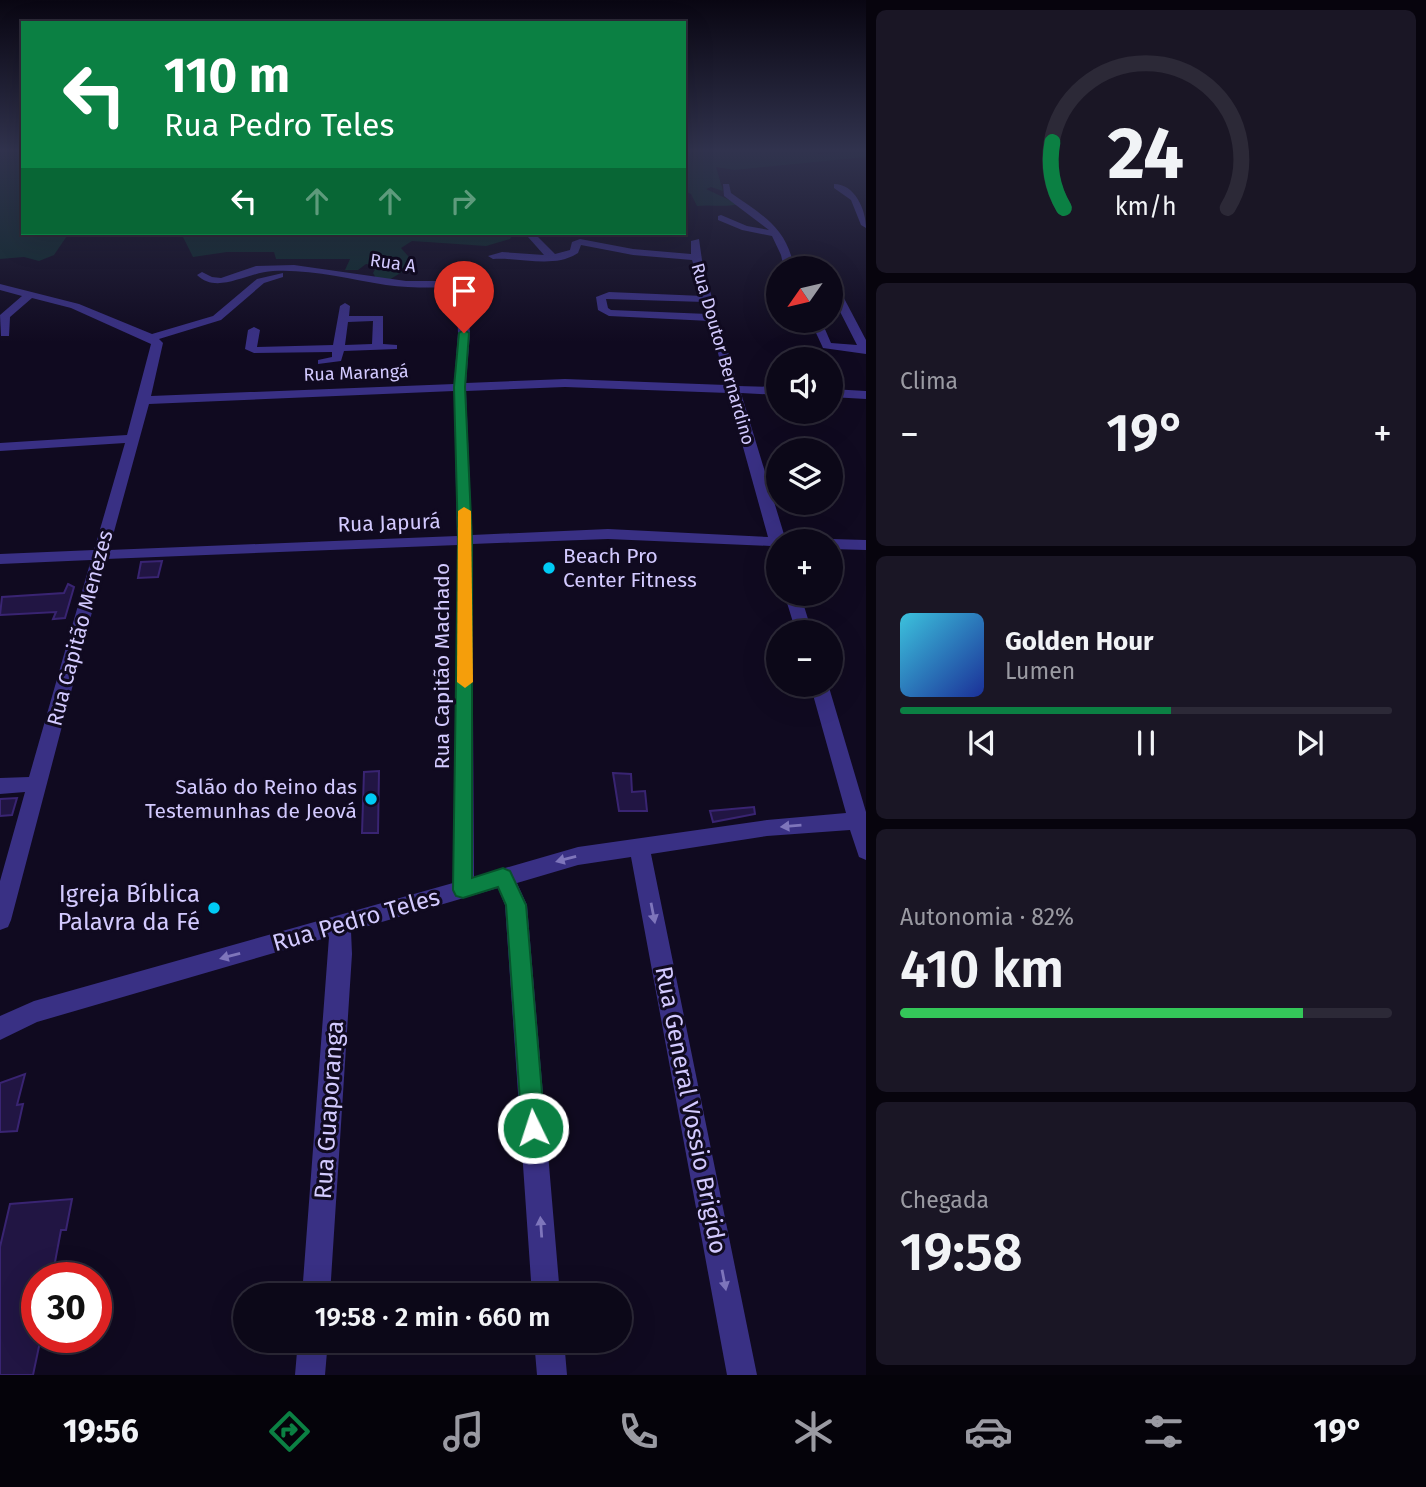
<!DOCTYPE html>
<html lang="pt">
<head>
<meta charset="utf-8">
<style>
  :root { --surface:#0c0818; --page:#1a1625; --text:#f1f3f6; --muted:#9a9aa2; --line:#2c2937; --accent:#0b8043 }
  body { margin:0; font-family:"Fira Sans",sans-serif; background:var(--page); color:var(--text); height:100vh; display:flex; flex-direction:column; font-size:26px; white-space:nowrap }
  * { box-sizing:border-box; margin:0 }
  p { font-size:23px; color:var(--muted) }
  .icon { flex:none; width:38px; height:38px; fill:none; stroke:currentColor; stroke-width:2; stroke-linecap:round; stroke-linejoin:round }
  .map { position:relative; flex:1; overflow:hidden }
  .details { display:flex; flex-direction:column; gap:10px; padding:10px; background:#07040d; width:560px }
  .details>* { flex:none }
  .top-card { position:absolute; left:21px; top:21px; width:665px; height:214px; border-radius:0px; box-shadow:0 7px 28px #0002,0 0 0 2px var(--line); background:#0b8043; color:#fff; overflow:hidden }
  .needle { width:46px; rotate:236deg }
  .buttons { position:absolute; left:766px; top:256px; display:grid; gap:14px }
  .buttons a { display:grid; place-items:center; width:77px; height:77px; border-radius:50%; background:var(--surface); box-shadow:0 7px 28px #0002,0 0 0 2px var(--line); font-size:35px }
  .speed { position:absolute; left:21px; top:1262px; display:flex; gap:14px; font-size:35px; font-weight:700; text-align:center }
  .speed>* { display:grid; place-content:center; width:91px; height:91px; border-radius:50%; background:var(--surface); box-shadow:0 7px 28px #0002,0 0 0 2px var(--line); line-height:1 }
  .speed .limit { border:10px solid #d22; background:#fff; color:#111 }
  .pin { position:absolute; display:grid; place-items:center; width:60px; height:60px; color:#fff; margin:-72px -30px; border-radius:50% 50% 50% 0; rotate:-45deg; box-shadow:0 0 7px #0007 }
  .pin .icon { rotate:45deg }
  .me { position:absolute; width:77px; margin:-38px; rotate:356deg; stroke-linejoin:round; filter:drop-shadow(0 0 5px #0008) }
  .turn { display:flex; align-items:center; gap:24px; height:147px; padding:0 28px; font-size:32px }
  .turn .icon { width:91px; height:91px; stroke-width:2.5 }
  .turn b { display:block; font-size:49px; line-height:60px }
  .lanes { display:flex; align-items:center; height:66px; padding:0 28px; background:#0003; justify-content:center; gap:35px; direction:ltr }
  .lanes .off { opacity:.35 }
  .big { font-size:52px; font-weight:600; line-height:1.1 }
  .details .widget { flex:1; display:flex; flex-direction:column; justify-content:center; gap:10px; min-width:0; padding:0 24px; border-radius:10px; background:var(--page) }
  .details .dial { align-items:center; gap:0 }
  .dial svg { height:182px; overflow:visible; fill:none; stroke:var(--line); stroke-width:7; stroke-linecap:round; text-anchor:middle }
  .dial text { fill:var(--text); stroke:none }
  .song { display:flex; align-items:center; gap:21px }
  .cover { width:84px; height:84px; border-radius:10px; background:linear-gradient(135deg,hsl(190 70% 55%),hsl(230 70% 35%)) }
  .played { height:7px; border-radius:4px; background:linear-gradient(90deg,var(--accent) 55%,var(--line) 55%) }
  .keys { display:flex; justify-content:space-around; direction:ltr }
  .heat { display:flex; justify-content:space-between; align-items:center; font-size:38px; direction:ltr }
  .charge { height:10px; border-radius:5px; background:linear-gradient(90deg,#34c759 82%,var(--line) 0) }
  .trip { position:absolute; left:233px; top:1283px; width:399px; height:70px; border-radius:35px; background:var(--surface); box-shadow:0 7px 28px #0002,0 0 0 2px var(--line); font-weight:600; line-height:70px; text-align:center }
  .tabs { display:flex; height:112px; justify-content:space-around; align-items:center; background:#05030a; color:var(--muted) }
  .tabs .icon { width:49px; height:49px }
  .tabs .on { color:var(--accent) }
  .tabs b { font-size:32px; color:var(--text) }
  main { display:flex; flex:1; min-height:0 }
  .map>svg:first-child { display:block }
</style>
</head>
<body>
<main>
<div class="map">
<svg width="866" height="1375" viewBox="0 0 866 1375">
  <rect width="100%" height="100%" fill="#100a20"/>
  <path fill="#0d2a2b" d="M0 150H23V233H69L54 255 39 261 24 257 0 259Z
    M684 150H805L819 154 866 150V157L734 170 716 167 723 191 711 187 706 189 738 204C723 208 712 204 697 206L691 194 684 191Z
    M163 233H514L510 239 486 246 412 241 401 248 415 264 389 280 376 278 373 273 377 266 366 264 358 270H345L350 259H276L274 252H227L193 257 182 235Z"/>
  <path fill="#211543" stroke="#392472" stroke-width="2" d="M162 561 158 577 138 578 141 562Z
    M68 584 74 587 65 618 53 619 56 612 0 615 2 597 64 593Z
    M379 771 378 833H362L364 772Z
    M613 773 631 774 632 792 645 791 647 811H619Z
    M17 798 12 815 0 816V799Z
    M754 807 755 814 713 822 710 811Z
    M25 1074 17 1105 23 1104 17 1131 0 1132V1083Z
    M72 1199 66 1230H61L52 1278H37V1337H41L33 1375H0V1247L10 1204Z"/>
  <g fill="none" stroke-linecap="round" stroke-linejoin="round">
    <path fill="#393084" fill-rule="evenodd" d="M723 184H729L731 193C762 215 787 227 794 268H784L781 255 772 236 742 230 718 220V216L721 215 747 226 769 230 724 196Z
      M834 184C855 184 866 210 866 228L861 225 851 200 834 188Z
      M528 233H537L536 235 555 254 570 250 572 242 580 239 633 249 691 254V241L699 239 703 267 738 386 779 387V395L741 393 786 541H779V553L774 551 771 546 608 539 472 544 474 877 578 847 767 820 846 813 810 684H828L866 812V860L859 857 850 830 767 836 651 854 757 1375H727L631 857 578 865 517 883 527 905 560 1295H532L505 905 498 888 351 931 352 954 330 1295H302L329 937 37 1022 0 1040V1016L34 1001 453 883 458 545 106 559 11 920 8 927 0 930V881L25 792 0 794V778L29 777 91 560 0 564V554L94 550 125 443 0 451V443L127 435 151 344 71 308 32 298 10 317 9 336H1L0 315 22 296 0 290V284L79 304 152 334 213 316 257 279 283 273V277L264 283 221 320 159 339 163 343 151 396 454 384 458 333 456 287C432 288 409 288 386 285 348 279 311 269 273 271 248 272 217 295 197 275L202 272 212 277 221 278 256 266 294 265 406 281H455L456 272H464L470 333 466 383 565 379 726 385 710 321 609 316 598 310 596 297 609 292 703 296 692 260 633 255 581 245 578 253C554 269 520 257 493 259L488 256 502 252 544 255 528 237ZM606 299 705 302 708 314 611 310 608 308ZM565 387 728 393 768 537 608 529 472 535 466 391ZM454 391 457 536 109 550 149 404Z
      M831 280 836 283 866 340V354L823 348 810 320H821L831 343 857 345 831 294Z
      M345 303 350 306 349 316H383V344L397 345V349L344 351 341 361 318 364V360L332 357V352L254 353 245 349 248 330 254 327 260 330 257 347 333 345 340 306ZM373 321 372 344 345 345 348 322Z
      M831 389 866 391V399L831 397Z
      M831 539 866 540V550L831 549V541H826Z
      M784 593H800L812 632H796Z
      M298 1340H328L325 1375H295Z
      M534 1340H564L567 1375H537Z"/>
  </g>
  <defs><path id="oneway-solid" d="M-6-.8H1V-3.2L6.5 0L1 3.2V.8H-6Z" transform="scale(1.75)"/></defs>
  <g fill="#7e75bb">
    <use href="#oneway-solid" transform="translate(791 826) rotate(175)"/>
    <use href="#oneway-solid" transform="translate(566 859) rotate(165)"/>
    <use href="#oneway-solid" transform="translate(653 913) rotate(79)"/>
    <use href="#oneway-solid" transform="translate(230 956) rotate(165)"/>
    <use href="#oneway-solid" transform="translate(541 1227) rotate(-94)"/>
    <use href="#oneway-solid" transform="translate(724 1280) rotate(79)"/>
  </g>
  <linearGradient id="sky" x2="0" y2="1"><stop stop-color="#090612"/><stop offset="0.44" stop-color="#31334e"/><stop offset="1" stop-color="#31334e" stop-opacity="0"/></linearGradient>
  <rect width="866" height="342" fill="url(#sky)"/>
  <path fill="#0b8043" stroke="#07532c" stroke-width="2" d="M464 330 469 333 465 387 472 540V878L503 868 510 871 526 905 545 1128 541 1136 533 1139 525 1136 522 1128 506 905 498 887 463 898 456 896 453 890 458 540 454 387 459 333Z"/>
  <path fill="#f59e0b" d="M464 507 471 511 473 682 465 688 457 682 458 511Z"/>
  <g fill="#00cbf5" stroke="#100a20" stroke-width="2.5">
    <circle cx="549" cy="568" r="7"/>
    <circle cx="371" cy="799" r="7"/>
    <circle cx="214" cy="908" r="7"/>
  </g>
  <g text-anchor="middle" stroke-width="6" stroke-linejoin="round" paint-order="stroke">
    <g font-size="18" fill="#d3caff" stroke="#100a20">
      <text transform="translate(393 263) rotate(8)" y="6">Rua A</text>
      <text transform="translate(723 354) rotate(74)" y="6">Rua Doutor Bernardino</text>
      <text transform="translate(356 373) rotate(-2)" y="6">Rua Marangá</text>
    </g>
    <g font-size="21" fill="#d3caff" stroke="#100a20">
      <text transform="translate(389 523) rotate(-2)" y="7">Rua Japurá</text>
      <text transform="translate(80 628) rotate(-75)" y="7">Rua Capitão Menezes</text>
      <text transform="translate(442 666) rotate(-90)" y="7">Rua Capitão Machado</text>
    </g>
    <g font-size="21" fill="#d3caff" stroke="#100a20" text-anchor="start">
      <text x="563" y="563">Beach Pro<tspan x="563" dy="24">Center Fitness</tspan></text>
      <text x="357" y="794" text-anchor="end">Salão do Reino das<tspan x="357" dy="24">Testemunhas de Jeová</tspan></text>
    </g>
    <g font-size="24" fill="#d3caff" stroke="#100a20" text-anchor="end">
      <text x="200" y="902">Igreja Bíblica<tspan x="200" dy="28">Palavra da Fé</tspan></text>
    </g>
    <g font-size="24" fill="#d3caff" stroke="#100a20">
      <text transform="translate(356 920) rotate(-16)" y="8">Rua Pedro Teles</text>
      <text transform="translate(329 1110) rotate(-86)" y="8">Rua Guaporanga</text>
      <text transform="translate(691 1110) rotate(79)" y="8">Rua General Vossio Brigido</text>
    </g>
  </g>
</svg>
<div class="buttons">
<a><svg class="needle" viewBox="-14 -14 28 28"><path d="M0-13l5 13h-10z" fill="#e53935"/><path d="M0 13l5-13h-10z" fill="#9a9aa2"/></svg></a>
<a><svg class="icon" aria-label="sound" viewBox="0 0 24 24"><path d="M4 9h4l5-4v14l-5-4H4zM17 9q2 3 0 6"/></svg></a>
<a><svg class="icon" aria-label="layers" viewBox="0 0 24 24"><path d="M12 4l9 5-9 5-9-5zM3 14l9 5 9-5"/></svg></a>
<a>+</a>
<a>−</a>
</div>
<div class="speed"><div class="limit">30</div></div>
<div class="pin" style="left:464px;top:333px;background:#d93025"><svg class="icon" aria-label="arrive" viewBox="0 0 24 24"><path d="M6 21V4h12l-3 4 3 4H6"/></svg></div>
<svg class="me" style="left:533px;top:1128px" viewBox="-20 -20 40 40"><circle r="17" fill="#0b8043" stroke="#fff" stroke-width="3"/><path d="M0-11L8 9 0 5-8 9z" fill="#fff"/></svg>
<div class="trip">19:58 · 2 min · 660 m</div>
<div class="top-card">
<div class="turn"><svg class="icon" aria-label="left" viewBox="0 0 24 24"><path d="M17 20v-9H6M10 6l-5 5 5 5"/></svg><div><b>110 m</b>Rua Pedro Teles</div></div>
<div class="lanes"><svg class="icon" aria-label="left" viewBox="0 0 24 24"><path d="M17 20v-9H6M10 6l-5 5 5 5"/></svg><svg class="icon off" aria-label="ahead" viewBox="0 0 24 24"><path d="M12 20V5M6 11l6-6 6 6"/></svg><svg class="icon off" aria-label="ahead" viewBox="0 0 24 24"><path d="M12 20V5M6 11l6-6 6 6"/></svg><svg class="icon off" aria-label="right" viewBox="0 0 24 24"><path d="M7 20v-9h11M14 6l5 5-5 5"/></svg></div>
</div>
</div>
<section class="details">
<div class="widget dial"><svg viewBox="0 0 100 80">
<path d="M14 69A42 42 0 1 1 86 69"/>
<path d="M14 69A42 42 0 0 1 9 40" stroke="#0b8043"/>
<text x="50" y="56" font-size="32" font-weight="700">24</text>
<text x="50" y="72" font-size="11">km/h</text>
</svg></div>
<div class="widget"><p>Clima</p>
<div class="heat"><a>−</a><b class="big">19°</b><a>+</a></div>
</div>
<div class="widget">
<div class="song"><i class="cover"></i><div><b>Golden Hour</b><p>Lumen</p></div></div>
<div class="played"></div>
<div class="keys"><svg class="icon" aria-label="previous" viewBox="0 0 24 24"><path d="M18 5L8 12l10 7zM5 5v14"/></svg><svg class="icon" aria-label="pause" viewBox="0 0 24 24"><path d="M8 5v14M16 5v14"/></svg><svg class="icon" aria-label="next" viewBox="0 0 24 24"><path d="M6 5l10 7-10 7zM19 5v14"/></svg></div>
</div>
<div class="widget"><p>Autonomia · 82%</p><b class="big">410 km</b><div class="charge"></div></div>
<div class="widget"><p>Chegada</p><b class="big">19:58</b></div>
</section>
</main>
<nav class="tabs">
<b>19:56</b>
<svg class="icon on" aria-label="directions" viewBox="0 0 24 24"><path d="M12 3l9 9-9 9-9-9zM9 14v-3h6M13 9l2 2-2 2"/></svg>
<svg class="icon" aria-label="music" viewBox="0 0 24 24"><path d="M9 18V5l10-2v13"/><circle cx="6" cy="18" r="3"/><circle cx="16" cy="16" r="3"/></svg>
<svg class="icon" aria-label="phone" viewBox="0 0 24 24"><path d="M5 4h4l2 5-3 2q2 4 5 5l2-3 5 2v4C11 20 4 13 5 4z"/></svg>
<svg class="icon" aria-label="climate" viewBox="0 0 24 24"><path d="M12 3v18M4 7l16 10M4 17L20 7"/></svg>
<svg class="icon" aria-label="car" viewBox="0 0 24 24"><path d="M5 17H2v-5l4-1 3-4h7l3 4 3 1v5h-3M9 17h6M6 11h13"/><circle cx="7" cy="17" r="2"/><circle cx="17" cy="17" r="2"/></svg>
<svg class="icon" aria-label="filters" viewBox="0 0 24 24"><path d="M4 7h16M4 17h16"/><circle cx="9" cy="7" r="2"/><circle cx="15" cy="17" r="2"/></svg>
<b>19°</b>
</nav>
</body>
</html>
